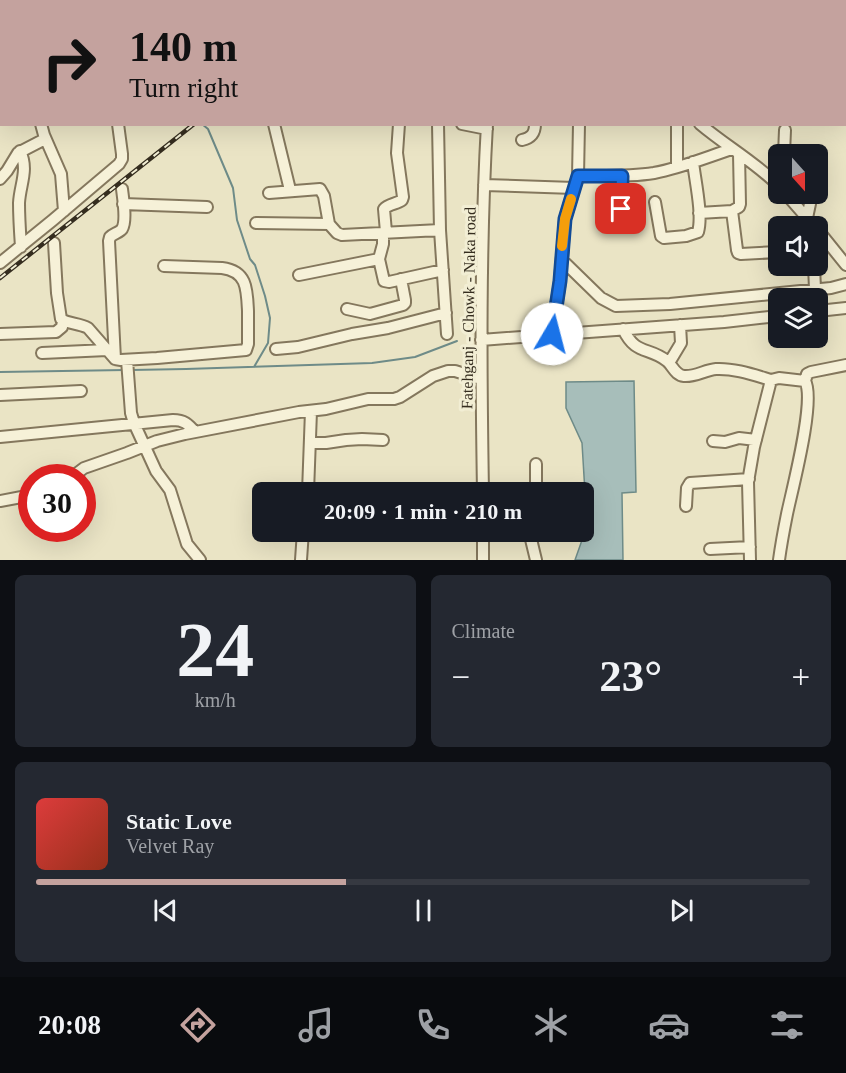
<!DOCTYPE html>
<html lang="en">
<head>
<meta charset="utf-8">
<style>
  :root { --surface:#171b24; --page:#242831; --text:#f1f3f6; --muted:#9ea1a6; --line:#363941; --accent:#c4a29e }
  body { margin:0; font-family:Georgia,serif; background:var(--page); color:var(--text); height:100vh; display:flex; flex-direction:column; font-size:22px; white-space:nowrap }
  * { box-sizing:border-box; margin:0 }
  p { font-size:20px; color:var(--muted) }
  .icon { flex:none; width:33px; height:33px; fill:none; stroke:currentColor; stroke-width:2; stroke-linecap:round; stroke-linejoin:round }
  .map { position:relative; height:560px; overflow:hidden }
  .sheet { display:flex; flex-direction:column; gap:15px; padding:15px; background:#0d0f14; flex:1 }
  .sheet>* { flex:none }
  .hud { position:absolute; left:0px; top:0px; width:846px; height:126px; box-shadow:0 6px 24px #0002; background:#c4a29e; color:#111; overflow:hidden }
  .needle { width:39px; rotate:159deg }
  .tools { position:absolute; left:768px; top:144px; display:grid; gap:12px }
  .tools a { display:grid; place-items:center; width:60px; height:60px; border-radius:9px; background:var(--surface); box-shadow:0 6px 24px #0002; font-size:30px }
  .speed { position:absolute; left:18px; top:464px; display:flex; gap:12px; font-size:30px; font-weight:700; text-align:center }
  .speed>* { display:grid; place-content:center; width:78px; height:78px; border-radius:50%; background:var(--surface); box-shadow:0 6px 24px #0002; line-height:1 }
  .speed .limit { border:9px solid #d22; background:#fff; color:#111 }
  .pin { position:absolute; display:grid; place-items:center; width:51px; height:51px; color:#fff; margin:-26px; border-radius:12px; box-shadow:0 3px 9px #0006 }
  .me { position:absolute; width:66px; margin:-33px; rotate:8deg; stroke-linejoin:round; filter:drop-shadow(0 0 4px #0008) }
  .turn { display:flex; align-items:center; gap:21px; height:126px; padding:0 30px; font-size:27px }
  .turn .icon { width:78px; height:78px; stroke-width:2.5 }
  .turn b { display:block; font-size:42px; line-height:51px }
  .big { font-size:45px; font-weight:600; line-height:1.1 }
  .sheet .tile { flex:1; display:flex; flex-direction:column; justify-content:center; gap:9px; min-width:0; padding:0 21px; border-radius:9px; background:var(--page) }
  .sheet .dial { align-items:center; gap:0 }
  .dial b { font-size:78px; line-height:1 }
  .song { display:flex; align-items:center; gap:18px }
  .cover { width:72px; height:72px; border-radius:9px; background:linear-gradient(135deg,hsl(0 70% 55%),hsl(10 70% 35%)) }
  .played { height:6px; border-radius:3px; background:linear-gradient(90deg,var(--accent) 40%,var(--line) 40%) }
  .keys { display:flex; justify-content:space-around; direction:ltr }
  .heat { display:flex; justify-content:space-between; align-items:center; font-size:33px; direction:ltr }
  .sheet .tiles { flex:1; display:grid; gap:15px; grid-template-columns:1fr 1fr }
  .tile:last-child { grid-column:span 2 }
  .trip { position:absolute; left:252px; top:482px; width:342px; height:60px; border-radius:9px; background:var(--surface); box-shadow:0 6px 24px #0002; font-weight:600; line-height:60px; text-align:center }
  .dock { display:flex; height:96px; justify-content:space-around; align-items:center; background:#090b0e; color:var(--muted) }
  .dock .icon { width:42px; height:42px }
  .dock .active { color:var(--accent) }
  .dock b { font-size:27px; color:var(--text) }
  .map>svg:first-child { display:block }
</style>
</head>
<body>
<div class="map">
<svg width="846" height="560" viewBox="0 0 846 560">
  <rect width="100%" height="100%" fill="#eae4c5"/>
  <path fill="#a7beba" stroke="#6e8b88" stroke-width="1.5" d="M634 381 636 492 622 493 623 560H575L587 526 582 443 566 408V382Z"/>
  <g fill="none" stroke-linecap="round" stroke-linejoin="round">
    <path stroke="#6e8b88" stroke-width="2" d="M329 2 330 0
      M202 124 208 129 233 188 237 220 250 259 255 265 265 296 270 318 268 343 254 367
      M131 370 186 369 372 363 415 357 457 341
      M0 372 125 370"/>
    <defs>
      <path id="minor" d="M555 0 556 2
        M585 0 620 2
        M263 2 264 0
        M448 2V0
        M494 2V0
        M642 2V0
        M41 124 44 135 61 174 64 211
        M274 124 290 190
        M438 124 440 230
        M462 124 487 129
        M700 124C726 146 755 162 778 185
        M522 140C531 138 535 134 535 124
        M20 151C29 170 20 184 19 203 19 218 20 232 21 247
        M784 154 785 130
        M677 167V124
        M578 176C604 176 629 177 654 173 681 168 707 157 732 149
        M0 179 7 171 18 153 45 139
        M484 185 574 188
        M269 193 320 189 324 196 329 224
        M786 194 814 226
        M655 202 661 236 664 238 686 236 698 232C703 215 695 180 693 162
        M123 204 207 207
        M732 211 737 250 738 253 741 254 778 252
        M699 213 732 211 739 207 740 204 739 154
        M807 218 812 194
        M256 223 329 224 337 233 342 235 440 230 447 334
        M621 226 622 176
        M818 230 846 265
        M386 232 384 209C388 204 397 204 402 200L403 197 397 153 399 124
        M383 233V244L379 259 384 281 389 282 443 270
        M54 243 57 293 61 319C68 324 79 323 88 328L115 359 121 360 157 358 246 350 248 344C248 333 248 322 248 311 247 289 247 271 222 268L164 266
        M562 260 601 298 616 306 670 304 831 288 846 284
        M0 263 53 220 119 164 122 159V154L118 124
        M814 266 815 289
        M299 275 379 259
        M347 309 370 314 403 305 405 303V300L401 279
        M818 311 846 308
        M623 329C636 356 648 346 667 361 673 366 675 375 684 376 695 377 705 370 716 369 734 368 754 375 771 380
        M0 334 56 332 62 327 63 321
        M552 334 560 281 565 219 578 176 579 124
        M481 340 724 322 778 316
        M276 349 298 347 352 334 388 328 446 313
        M42 353 107 350
        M115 359 109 241 110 237C113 234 120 232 122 229 127 221 123 198 122 189
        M127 360 131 413 134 423 156 471 170 490 187 544 200 560
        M669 363 681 343 680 325
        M805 381 807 374 811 372 846 365
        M0 395 81 391
        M0 437 173 420C184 420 188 424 195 432
        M713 441 725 442 739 438 756 440
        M310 443H326L346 440 362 439 383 440
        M536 464V492
        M72 477 84 468 127 453 157 441 185 434 299 412 326 409 368 399H394L400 397 433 376 448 371H455L481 379
        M308 492 311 411
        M483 492C481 370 480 247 487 124
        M0 501 32 495
        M686 506 687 488 690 483 749 479
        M529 531 536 560
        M710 549 750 547
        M301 560 303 531
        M483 560V531
        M750 560 748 482 754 447 771 380 779 378 805 381C816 400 792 490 787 514 784 529 781 545 779 560"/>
      <path id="major" d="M844 9H846
        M0 59H2"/>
    </defs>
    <use href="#minor" stroke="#84775d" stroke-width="14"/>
    <use href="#major" stroke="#524531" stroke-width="16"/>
    <use href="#minor" stroke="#f6f1d8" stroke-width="10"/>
    <use href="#major" stroke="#eadda1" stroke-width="14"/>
    <defs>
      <path id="rail" d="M347 2 348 0
        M0 278 194 124"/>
    </defs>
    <use href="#rail" stroke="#352d1f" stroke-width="4.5"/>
    <use href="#rail" stroke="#f2eed4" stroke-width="2" stroke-dasharray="7" stroke-linecap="butt"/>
  </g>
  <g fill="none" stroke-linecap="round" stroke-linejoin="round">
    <defs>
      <path id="route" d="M552 334 560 281 565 219 578 176H622L621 209"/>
    </defs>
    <use href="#route" stroke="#114b97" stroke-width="15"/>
    <use href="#route" stroke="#1a73e8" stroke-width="10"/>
    <path stroke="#f59e0b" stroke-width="10" d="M562 246 565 219 571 199"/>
  </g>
  <g text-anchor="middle" stroke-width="6" stroke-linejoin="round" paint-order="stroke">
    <g font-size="16" fill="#352d1f" stroke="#f2eed4">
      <text transform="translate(468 308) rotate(-89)" y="6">Fatehganj - Chowk - Naka road</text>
    </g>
  </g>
</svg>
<div class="tools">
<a><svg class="needle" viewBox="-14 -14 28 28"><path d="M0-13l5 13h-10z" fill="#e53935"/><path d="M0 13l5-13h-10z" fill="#9ea1a6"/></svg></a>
<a><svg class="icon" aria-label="sound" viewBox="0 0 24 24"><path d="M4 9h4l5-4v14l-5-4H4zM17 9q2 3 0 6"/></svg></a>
<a><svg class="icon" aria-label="layers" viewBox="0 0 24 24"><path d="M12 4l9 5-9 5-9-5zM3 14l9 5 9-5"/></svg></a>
</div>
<div class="speed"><div class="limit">30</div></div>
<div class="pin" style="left:621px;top:209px;background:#d93025"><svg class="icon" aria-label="arrive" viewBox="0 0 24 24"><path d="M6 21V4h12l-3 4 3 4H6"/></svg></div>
<svg class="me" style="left:552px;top:334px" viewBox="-20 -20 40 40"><circle r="19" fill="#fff"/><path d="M0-13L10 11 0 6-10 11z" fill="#1a73e8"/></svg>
<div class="trip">20:09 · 1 min · 210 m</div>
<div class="hud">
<div class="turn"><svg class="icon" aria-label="right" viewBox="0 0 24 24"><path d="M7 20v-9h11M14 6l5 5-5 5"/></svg><div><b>140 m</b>Turn right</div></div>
</div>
</div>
<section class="sheet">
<div class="tiles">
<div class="tile dial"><b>24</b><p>km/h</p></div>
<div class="tile"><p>Climate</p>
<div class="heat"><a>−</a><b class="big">23°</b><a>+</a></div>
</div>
<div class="tile">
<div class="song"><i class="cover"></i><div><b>Static Love</b><p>Velvet Ray</p></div></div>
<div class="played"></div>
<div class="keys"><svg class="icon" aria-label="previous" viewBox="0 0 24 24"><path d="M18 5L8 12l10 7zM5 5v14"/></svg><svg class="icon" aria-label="pause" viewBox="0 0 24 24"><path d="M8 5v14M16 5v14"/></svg><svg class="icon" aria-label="next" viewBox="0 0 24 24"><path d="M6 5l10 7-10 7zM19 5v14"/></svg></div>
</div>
</div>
</section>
<nav class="dock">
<b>20:08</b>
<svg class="icon active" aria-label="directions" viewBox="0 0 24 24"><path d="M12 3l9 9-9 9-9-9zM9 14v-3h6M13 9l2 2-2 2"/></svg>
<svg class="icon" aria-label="music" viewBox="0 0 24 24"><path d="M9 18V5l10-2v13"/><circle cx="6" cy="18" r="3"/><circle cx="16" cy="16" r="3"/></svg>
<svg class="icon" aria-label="phone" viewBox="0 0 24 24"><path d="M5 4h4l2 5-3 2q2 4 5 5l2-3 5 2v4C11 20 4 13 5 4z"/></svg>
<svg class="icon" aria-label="climate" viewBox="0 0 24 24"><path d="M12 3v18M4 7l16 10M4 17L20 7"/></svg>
<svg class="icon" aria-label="car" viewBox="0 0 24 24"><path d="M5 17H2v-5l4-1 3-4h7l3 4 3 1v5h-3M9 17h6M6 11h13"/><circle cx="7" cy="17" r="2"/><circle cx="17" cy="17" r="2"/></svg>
<svg class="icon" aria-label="filters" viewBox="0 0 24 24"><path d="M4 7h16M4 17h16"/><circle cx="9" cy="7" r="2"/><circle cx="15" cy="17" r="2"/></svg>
</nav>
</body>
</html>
